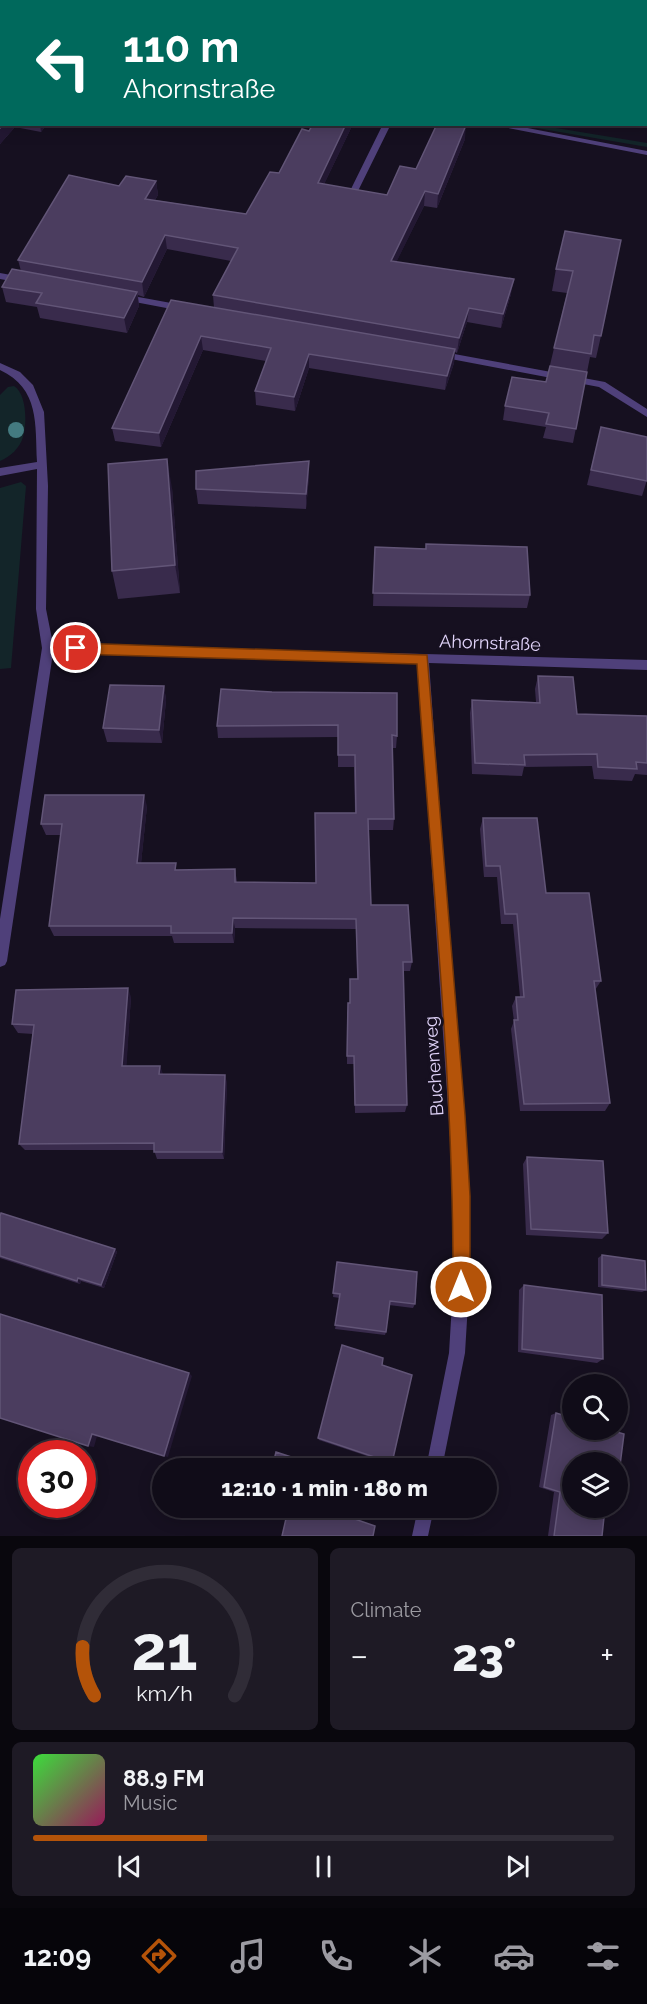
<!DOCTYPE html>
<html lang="en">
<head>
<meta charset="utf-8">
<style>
  :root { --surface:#100c18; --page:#1e1a25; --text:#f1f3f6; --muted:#9c9ba2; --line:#302c37; --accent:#b45309 }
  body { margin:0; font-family:Raleway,sans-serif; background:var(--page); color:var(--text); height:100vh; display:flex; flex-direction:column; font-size:22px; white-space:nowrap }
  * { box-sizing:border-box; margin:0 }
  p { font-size:20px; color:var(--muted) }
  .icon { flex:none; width:33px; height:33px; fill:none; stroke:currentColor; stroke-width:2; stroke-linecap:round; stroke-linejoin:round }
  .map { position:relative; height:1536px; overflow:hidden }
  .details { display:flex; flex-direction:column; gap:12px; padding:12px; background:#09070d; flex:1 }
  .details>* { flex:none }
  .banner { position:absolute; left:0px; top:0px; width:648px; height:126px; box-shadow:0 3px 15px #0003,0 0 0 2px var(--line); background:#00695c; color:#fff; overflow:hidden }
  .tools { position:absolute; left:562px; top:1374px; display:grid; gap:12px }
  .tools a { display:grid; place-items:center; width:66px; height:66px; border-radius:50%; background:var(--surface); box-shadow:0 3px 15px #0003,0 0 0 2px var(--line); font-size:30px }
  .speed { position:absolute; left:18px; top:1440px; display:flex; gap:12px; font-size:30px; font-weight:700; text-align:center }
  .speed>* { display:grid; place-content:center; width:78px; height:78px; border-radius:50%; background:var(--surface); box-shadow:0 3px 15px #0003,0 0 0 2px var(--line); line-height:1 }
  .speed .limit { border:9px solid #d22; background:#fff; color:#111 }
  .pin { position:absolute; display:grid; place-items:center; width:51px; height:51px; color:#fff; margin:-26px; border:3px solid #fff; border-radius:50%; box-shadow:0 2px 6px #0007 }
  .me { position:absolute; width:66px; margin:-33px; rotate:0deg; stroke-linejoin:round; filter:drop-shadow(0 0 4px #0008) }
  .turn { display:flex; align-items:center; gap:21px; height:126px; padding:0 24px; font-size:27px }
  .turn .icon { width:78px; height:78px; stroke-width:2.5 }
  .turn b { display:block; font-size:42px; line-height:51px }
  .big { font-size:45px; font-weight:800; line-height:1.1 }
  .details .card { flex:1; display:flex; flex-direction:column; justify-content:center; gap:9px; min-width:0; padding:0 21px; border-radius:9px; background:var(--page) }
  .details .dial { align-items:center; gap:0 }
  .dial svg { height:156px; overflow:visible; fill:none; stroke:var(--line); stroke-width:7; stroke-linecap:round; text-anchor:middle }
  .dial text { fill:var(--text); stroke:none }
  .song { display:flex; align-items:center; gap:18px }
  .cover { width:72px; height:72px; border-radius:9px; background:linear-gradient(135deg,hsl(120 70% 55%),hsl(330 70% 35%)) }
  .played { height:6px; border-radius:3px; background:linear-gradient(90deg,var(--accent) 30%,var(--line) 30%) }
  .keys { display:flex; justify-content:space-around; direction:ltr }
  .heat { display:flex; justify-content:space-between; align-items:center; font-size:33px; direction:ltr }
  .details .tiles { flex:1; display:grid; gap:12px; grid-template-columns:1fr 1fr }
  .card:last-child { grid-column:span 2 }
  .trip { position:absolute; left:152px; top:1458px; width:345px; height:60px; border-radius:30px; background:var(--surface); box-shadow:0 3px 15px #0003,0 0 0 2px var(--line); font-weight:800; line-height:60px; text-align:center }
  .tabs { display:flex; height:96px; justify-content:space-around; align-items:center; background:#06050a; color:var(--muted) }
  .tabs .icon { width:42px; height:42px }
  .tabs .current { color:var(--accent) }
  .tabs b { font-size:27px; color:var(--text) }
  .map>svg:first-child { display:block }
</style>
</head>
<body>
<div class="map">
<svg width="647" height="1536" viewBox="0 0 647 1536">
  <rect width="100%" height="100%" fill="#161020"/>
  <path fill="#132529" d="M519 125H538L647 143V147Z
    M14 386C27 394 27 424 23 437 20 448 10 457 0 461V395L8 387Z
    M21 482 26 486 11 668 0 669V488Z"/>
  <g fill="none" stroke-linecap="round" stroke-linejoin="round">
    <path fill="#4f407a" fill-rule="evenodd" d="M63 0H71L62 2Z
      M383 124H391L358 191 351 193 350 191Z
      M488 124H507L647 151V155Z
      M0 273 22 277 26 280 22 283 0 279Z
      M122 294 182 305 187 308 182 311 119 299V295Z
      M438 351 605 382 647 409V417L599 387 435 356V352Z
      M0 363 20 372 33 385 44 412 48 486 46 609 53 644 647 660V670L429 663 468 1196 469 1287 465 1353 442 1468H426L449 1353 453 1287 454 1196 418 663 53 653 7 961 5 965 0 967V919L42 648 36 609 37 469 0 476V468L37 462C35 424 40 389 0 370Z
      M418 1508H434L428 1536H412Z"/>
  </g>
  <circle fill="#447a80" cx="16" cy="430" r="8"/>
  <path fill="#392b4c" d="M0 0H32L33 2H2V59H0Z
    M172 0H231L230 2H172Z
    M0 70 2 124H47L41 132 15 127 0 144Z
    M313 124H353L324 184 387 195 416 169 465 139 437 208 424 206 396 262 511 294 501 328 467 322 457 353 455 352 454 363 445 390 309 368 295 411 256 405 255 391 266 361 203 350 161 447 115 441 112 428 214 308 213 295 231 261 167 249 144 297 138 295 139 306 127 333 40 318 37 307 6 302 2 287 21 271 18 260 119 186 156 181 158 195 155 200 246 214 279 173Z
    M565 231 601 336 596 358 590 357 573 443 543 438 546 427 503 420 505 406 546 382 567 293 552 291 556 269Z
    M601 427 647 480 642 496 587 485Z
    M309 476 306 509 198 504 196 489Z
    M172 488 180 593 118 599 112 571Z
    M375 547 530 595 527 608 373 606Z
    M538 676 577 714 647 716V775L635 774 632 781 594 779 592 766 524 767 522 776 472 774 470 713 472 700 536 702 535 689Z
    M164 686 166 700 162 743 107 742 103 728Z
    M221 689 397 736 396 748H393L394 819 393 830H369L371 905 412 962 410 971H403L407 1105 405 1112 355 1113 354 1064H347V1012L350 1003V979H357L356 929 235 928 234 943H174L172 936H54L49 926 61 835H46L41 824 147 806 141 863 178 870 235 869 237 882 316 883 355 813 354 767H338V737L218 738 217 726Z
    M483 818 546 893 601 981 595 990 610 1103 605 1111H520L511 1029 514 1021 512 1006 516 997H520L513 924H501L497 877H484L480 829Z
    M131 997 126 1066 163 1074 227 1082 224 1159H157L154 1150H25L19 1144 33 1034 18 1033 12 1024Z
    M527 1157 608 1233 602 1239 526 1235 523 1164Z
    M0 1216 115 1249 117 1252 104 1288 81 1281 80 1284 0 1258Z
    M602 1255 646 1290 642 1292 598 1287V1258Z
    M337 1262 415 1304 413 1308 389 1305 386 1332 385 1335 335 1329 340 1298 333 1297Z
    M524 1285 603 1359 597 1363 518 1352 519 1290Z
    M382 1365 392 1463 391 1464 319 1440 318 1438Z
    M556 1413 573 1508H614V1509L605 1508 602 1536H548L554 1492 539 1487 551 1415Z"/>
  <path fill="#231833" d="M21 0H32L33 2H20Z
    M217 0H231L230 2H217Z
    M3 124H14L15 127 0 144V128Z
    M40 124H47L41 132Z
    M346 124H353L318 197V183Z
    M466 125 465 139 437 208 438 194Z
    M156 181 158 195 147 213 145 199Z
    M425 191 424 206 390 275 391 261Z
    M165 235 167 249 144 297 142 282Z
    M514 279 511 294 501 328 503 314Z
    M137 292 139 306 127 333 124 318Z
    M469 308 467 322 457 353 459 338Z
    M201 336 203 350 161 447 159 433Z
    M455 349 454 363 445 390 447 376Z
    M309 354V368L295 411 294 397Z
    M167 459 172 488 180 593 175 565Z
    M309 461V476L306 509V494Z
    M164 686 166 700 162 743 159 730Z
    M144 795 147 806 140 873 137 863Z
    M233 918 235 928 234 943 232 933Z
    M128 988 131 997 126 1074 122 1066Z
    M160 1066 163 1074H159Z
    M225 1075 227 1082 224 1159 222 1152Z
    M115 1249 117 1252 104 1288 101 1285Z
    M78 1278 81 1281 80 1284 77 1281Z
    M189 1373 192 1376 168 1457 164 1456Z
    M92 1434 97 1436 94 1447 88 1446Z"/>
  <path fill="#4b3d5f" stroke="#625577" stroke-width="1.5" d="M0 0H21L20 2H2V17L0 18Z
    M1 23H2V48L0 47V25Z
    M0 70H2V124H3L0 128Z
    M313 124H346L318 183 387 195 400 166 416 169 437 124 466 125 438 194 425 191 391 261 514 279 503 314 469 308 459 338 213 295 238 248 165 235 142 282 18 260 69 175 119 186 126 176 156 181 145 199 246 214 270 172 279 173 302 129 309 131Z
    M565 231 621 240 601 336 594 335 591 354 554 348 573 271 556 269Z
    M12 269 137 292 124 318 36 303 42 293 2 287Z
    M171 300 455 349 447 376 309 354 294 397 255 391 271 348 201 336 159 433 112 428Z
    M550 366 587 372 576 429 546 424 549 413 505 406 512 377 546 382Z
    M601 427 647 437V481L591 470Z
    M167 459 175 565 112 571 108 464Z
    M309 461 306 494 196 489V471Z
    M426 544 527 547 530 595 373 593 375 547 426 549Z
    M538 676 573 677 577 714 647 716V763L636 762 637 769 598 767 597 754 524 755 525 765 475 763 472 700 540 703Z
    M110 685 164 686 159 730 103 728Z
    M221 689 272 692 397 693V736L392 735 394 819H368L371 905H408L412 962H403L407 1105H355L354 1056H347L348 1003H350V979H358L356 919 233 918 232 933H171V926H49L62 824H41L45 795H144L137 863H176L175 870 235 869V882L316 883 315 813H356L355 755H338V725L217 726Z
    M483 818H537L546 893H589L601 981H594L610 1103 524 1104 514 1020H518L516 997H524L517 914H505L500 866H486Z
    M128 988 122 1066H160L159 1074 225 1075 222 1152H154V1143L19 1144 34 1025 12 1024 16 990Z
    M527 1157 603 1161 608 1233 531 1229Z
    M1 1213 115 1249 101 1285 78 1278 77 1281 0 1256V1216Z
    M602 1255 645 1261 646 1290 602 1285Z
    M337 1262 417 1272 415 1304 390 1301 386 1332 335 1325 340 1294 333 1293Z
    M524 1285 602 1295 603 1359 522 1349Z
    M0 1314 189 1373 164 1456 92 1434 88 1446 0 1418Z
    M342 1345 383 1358 382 1365 412 1375 392 1463 318 1438Z
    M556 1413 573 1418V1430H610L624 1434 618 1481V1462H573V1508H605L602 1536H554L560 1492 544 1487Z
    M276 1452 325 1468H272Z
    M281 1508H323L375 1526 373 1536H282L288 1510Z"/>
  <path fill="#b45309" stroke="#753606" stroke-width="1.5" d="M76 643 427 655 465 1115 470 1196V1287L467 1293 461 1296 455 1293 453 1287C454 1079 431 871 417 664L76 654 70 648Z"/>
  <g text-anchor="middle" stroke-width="6" stroke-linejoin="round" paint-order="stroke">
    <g font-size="18" fill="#e1d4fa" stroke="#161020">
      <text transform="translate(490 643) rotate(2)" y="6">Ahornstraße</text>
      <text transform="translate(434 1066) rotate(-94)" y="6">Buchenweg</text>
    </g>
  </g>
</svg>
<div class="tools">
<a><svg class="icon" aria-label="search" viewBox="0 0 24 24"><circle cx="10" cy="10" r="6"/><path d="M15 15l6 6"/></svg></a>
<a><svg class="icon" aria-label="layers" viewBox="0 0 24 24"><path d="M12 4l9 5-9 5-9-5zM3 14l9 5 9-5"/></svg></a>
</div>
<div class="speed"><div class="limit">30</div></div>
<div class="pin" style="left:76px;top:648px;background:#d93025"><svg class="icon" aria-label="arrive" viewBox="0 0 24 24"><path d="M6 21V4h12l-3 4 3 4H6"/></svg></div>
<svg class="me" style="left:461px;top:1287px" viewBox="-20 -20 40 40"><circle r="17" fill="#b45309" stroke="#fff" stroke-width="3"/><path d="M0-11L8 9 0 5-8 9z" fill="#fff"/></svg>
<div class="trip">12:10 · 1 min · 180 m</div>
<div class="banner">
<div class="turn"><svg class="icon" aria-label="left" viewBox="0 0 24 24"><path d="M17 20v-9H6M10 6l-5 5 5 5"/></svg><div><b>110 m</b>Ahornstraße</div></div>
</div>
</div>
<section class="details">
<div class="tiles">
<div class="card dial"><svg viewBox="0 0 100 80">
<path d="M14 69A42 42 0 1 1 86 69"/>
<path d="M14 69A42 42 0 0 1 8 44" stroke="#b45309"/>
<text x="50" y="56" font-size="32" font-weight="700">21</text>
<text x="50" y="72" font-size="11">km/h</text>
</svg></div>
<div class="card"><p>Climate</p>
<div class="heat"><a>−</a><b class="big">23°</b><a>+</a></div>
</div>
<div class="card">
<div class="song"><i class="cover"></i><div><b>88.9 FM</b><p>Music</p></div></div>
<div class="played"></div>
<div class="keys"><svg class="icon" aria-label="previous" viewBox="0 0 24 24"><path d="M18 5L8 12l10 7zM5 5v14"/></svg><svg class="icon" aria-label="pause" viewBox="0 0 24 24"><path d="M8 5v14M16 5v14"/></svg><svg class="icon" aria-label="next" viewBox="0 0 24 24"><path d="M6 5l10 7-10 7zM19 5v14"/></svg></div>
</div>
</div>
</section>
<nav class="tabs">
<b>12:09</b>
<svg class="icon current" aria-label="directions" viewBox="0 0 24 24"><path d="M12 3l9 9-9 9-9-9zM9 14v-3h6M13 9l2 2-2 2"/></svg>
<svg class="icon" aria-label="music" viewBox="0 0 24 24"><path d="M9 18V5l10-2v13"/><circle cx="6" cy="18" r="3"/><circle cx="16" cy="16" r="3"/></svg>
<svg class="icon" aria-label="phone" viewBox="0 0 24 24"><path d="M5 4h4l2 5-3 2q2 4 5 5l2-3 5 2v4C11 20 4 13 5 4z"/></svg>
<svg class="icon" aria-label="climate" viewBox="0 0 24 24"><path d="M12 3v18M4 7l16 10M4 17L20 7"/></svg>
<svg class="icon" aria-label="car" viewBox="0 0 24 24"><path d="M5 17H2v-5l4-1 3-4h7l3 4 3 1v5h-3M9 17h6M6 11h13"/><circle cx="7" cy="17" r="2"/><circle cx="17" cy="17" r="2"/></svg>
<svg class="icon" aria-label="filters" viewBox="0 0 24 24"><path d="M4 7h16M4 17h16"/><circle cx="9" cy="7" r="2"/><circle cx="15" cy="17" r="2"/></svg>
</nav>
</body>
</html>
